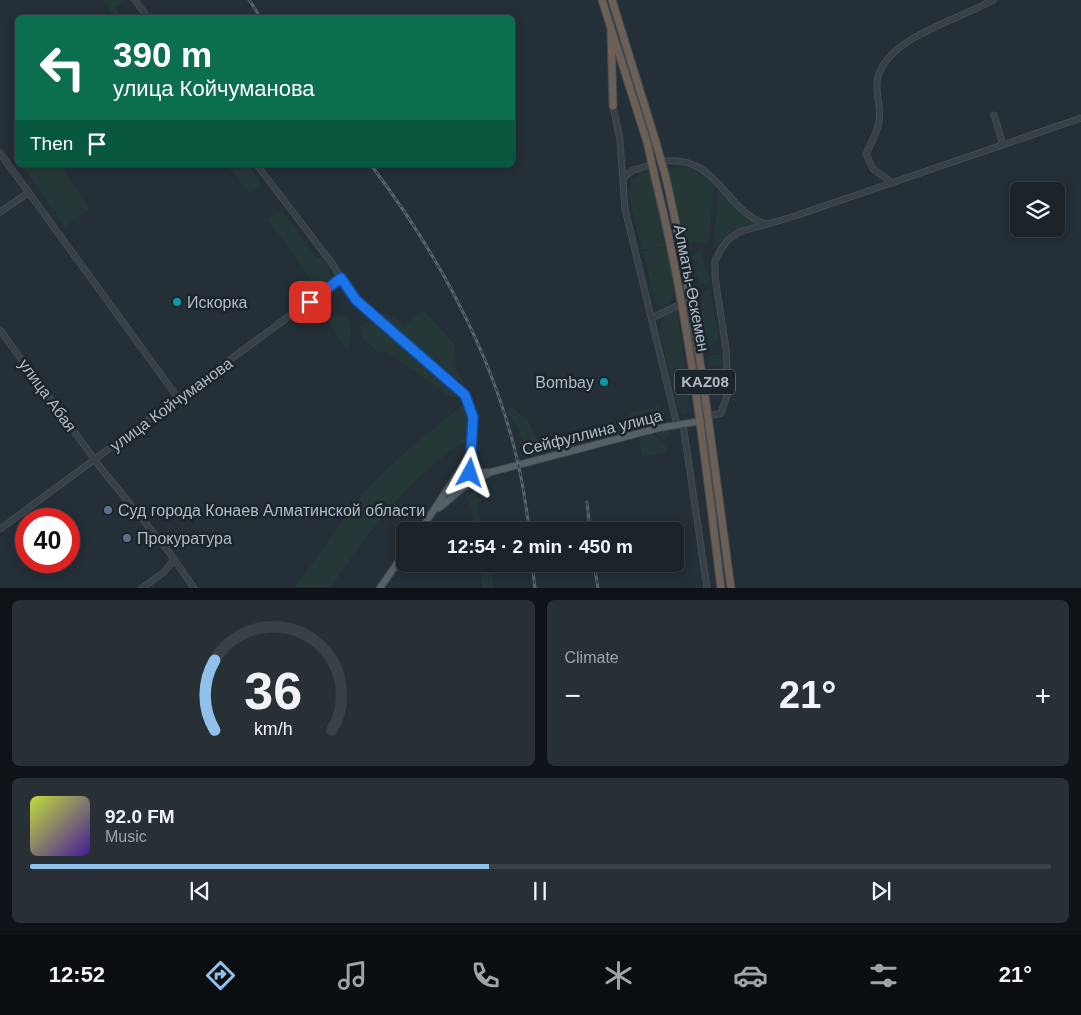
<!DOCTYPE html>
<html lang="en">
<head>
<meta charset="utf-8">
<style>
  :root { --surface:#1b2329; --page:#282f35; --text:#f1f3f6; --muted:#a0a4a8; --line:#394046; --accent:#8fc1eb }
  body { margin:0; font-family:Arial,sans-serif; background:var(--page); color:var(--text); height:100vh; display:flex; flex-direction:column; font-size:19px; white-space:nowrap }
  * { box-sizing:border-box; margin:0 }
  p { font-size:16px; color:var(--muted) }
  .icon { flex:none; width:28px; height:28px; fill:none; stroke:currentColor; stroke-width:2; stroke-linecap:round; stroke-linejoin:round }
  .map { position:relative; height:588px; overflow:hidden }
  .panel { display:flex; flex-direction:column; gap:12px; padding:12px; background:#0f1317; flex:1 }
  .panel>* { flex:none }
  .top-card { position:absolute; left:15px; top:15px; width:500px; height:152px; border-radius:8px; box-shadow:0 2px 12px #0003,0 0 0 1px var(--line); background:#0b6e4f; color:#fff; overflow:hidden }
  .buttons { position:absolute; left:1010px; top:182px; display:grid; gap:10px }
  .buttons a { display:grid; place-items:center; width:55px; height:55px; border-radius:8px; background:var(--surface); box-shadow:0 2px 12px #0003,0 0 0 1px var(--line); font-size:25px }
  .speed { position:absolute; left:15px; top:508px; display:flex; gap:10px; font-size:25px; font-weight:700; text-align:center }
  .speed>* { display:grid; place-content:center; width:65px; height:65px; border-radius:50%; background:var(--surface); box-shadow:0 2px 12px #0003,0 0 0 1px var(--line); line-height:1 }
  .speed .limit { border:8px solid #d22; background:#fff; color:#111 }
  .pin { position:absolute; display:grid; place-items:center; width:42px; height:42px; color:#fff; margin:-21px; border-radius:10px; box-shadow:0 2px 8px #0006 }
  .me { position:absolute; width:55px; margin:-28px; rotate:5deg; stroke-linejoin:round; filter:drop-shadow(0 0 4px #0008) }
  .turn { display:flex; align-items:center; gap:18px; height:105px; padding:0 15px; font-size:22px }
  .turn .icon { width:65px; height:65px; stroke-width:2.5 }
  .turn b { display:block; font-size:35px; line-height:42px }
  .then { display:flex; align-items:center; height:48px; padding:0 15px; background:#0003; gap:10px; font-size:19px }
  .big { font-size:38px; font-weight:700; line-height:1.1 }
  .panel .card { flex:1; display:flex; flex-direction:column; justify-content:center; gap:8px; min-width:0; padding:0 18px; border-radius:8px; background:var(--page) }
  .panel .dial { align-items:center; gap:0 }
  .dial svg { height:130px; overflow:visible; fill:none; stroke:var(--line); stroke-width:7; stroke-linecap:round; text-anchor:middle }
  .dial text { fill:var(--text); stroke:none }
  .song { display:flex; align-items:center; gap:15px }
  .cover { width:60px; height:60px; border-radius:8px; background:linear-gradient(135deg,hsl(70 70% 55%),hsl(260 70% 35%)) }
  .played { height:5px; border-radius:2px; background:linear-gradient(90deg,var(--accent) 45%,var(--line) 45%) }
  .keys { display:flex; justify-content:space-around; direction:ltr }
  .heat { display:flex; justify-content:space-between; align-items:center; font-size:28px; direction:ltr }
  .panel .tiles { flex:1; display:grid; gap:12px; grid-template-columns:1fr 1fr }
  .card:last-child { grid-column:span 2 }
  .trip { position:absolute; left:396px; top:522px; width:288px; height:50px; border-radius:8px; background:var(--surface); box-shadow:0 2px 12px #0003,0 0 0 1px var(--line); font-weight:700; line-height:50px; text-align:center }
  .tabs { display:flex; height:80px; justify-content:space-around; align-items:center; background:#0b0e10; color:var(--muted) }
  .tabs .icon { width:35px; height:35px }
  .tabs .current { color:var(--accent) }
  .tabs b { font-size:22px; color:var(--text) }
  .map>svg:first-child { display:block }
</style>
</head>
<body>
<div class="map">
<svg width="1081" height="588" viewBox="0 0 1081 588">
  <rect width="100%" height="100%" fill="#242f37"/>
  <path fill="#253837" d="M103 0H126L115 8 122 17H116Z
    M22 165H60L90 209 65 227Z
    M227 165H248L262 183 249 193Z
    M676 167 694 169 714 187 709 240 701 244 689 242 684 236 669 170Z
    M651 170 667 246 642 250 628 192 633 179Z
    M718 190 757 222 733 231 714 248Z
    M281 209 318 259 322 256 328 263 330 281 322 290 316 284H312L304 269 267 219Z
    M661 248 667 249 674 290 670 302 660 307 655 301 643 251Z
    M700 250 711 280 708 284H700L692 257Z
    M710 290 719 339 712 347 707 345C701 328 697 308 704 291Z
    M424 310 455 345C451 357 459 372 463 384L380 315H389L405 326Z
    M677 310 690 408 685 415 679 413 660 333 661 321 671 312Z
    M335 315 347 318 351 328 349 347 346 348 327 320Z
    M366 321 378 326 456 392 458 397 448 396 388 352 379 353 361 337 360 326Z
    M711 355H722L721 366 709 365 708 358Z
    M463 404 469 423 468 441C452 447 439 460 427 470 388 505 360 545 331 587H295L365 490 404 453Z
    M659 406 665 414 663 423 656 427 543 456 530 455C524 446 522 437 518 428 515 421 509 418 507 411L512 407 528 421 540 446 558 444 576 433 628 419 630 413Z
    M666 430 672 434 665 441 654 432Z
    M652 433 666 445 667 453 641 456 639 437Z
    M492 478 489 494 476 505 483 531H476L473 514 466 497Z
    M480 564H490L494 587H482Z"/>
  <g fill="none" stroke-linecap="round" stroke-linejoin="round">
    <defs>
      <path id="minor" d="M135 0 148 18
        M613 106 620 140 625 209 677 425
        M994 115 1003 145
        M0 153 178 398
        M666 161C718 156 726 212 766 224
        M257 165 331 262 356 300 465 395C480 419 473 454 468 481
        M623 178 633 170 647 166
        M893 183 873 169 866 154C871 144 877 133 879 122 882 107 874 92 878 77 888 37 961 19 993 0
        M0 212 28 193
        M652 318 681 304
        M0 330 100 467 169 552 194 588
        M709 416 721 413 728 393 726 348 715 277V261L721 249 729 239 739 232 792 217 1081 118
        M683 424 707 588
        M456 476 469 453
        M0 529 341 278
        M142 588 164 572 174 560"/>
      <path id="major" d="M454 481a7 7 0 1 1 14 0a7 7 0 1 1-14 0Z
        M463 474 487 472
        M466 486 491 472 659 428 701 421
        M439 508 464 487
        M420 531 454 479
        M380 588 405 552"/>
      <path id="highway" d="M602 0 647 142
        M612 0 655 139
        M611 32 613 106
        M666 178C697 313 712 450 731 588
        M656 182C689 315 704 451 721 588"/>
    </defs>
    <use href="#minor" stroke="#434c53" stroke-width="7"/>
    <use href="#major" stroke="#434c53" stroke-width="8"/>
    <use href="#highway" stroke="#424b52" stroke-width="9"/>
    <use href="#minor" stroke="#374047" stroke-width="5"/>
    <use href="#major" stroke="#556067" stroke-width="6"/>
    <use href="#highway" stroke="#6c5f55" stroke-width="7"/>
    <defs>
      <path id="rail" d="M249 0 261 18
        M371 165C451 271 516 397 529 531
        M587 502 590 531
        M532 564 535 588
        M594 564 598 588"/>
    </defs>
    <use href="#rail" stroke="#59656e" stroke-width="3"/>
    <use href="#rail" stroke="#1c252c" stroke-width="1" stroke-dasharray="4" stroke-linecap="butt"/>
    <defs>
      <path id="highway-bridge" d="M655 139 666 178
        M647 142 656 182"/>
    </defs>
    <use href="#highway-bridge" stroke="#424b52" stroke-width="9" stroke-linecap="butt"/>
    <use href="#highway-bridge" stroke="#6c5f55" stroke-width="7"/>
  </g>
  <g fill="none" stroke-linecap="round" stroke-linejoin="round">
    <defs>
      <path id="route" d="M310 302 341 278 356 300 465 395 473 417 470 473"/>
    </defs>
    <use href="#route" stroke="#114b97" stroke-width="12"/>
    <use href="#route" stroke="#1a73e8" stroke-width="9"/>
  </g>
  <g fill="#0f9aa8" stroke="#1c252c" stroke-width="2">
    <circle cx="177" cy="302" r="5"/>
    <circle cx="604" cy="382" r="5"/>
  </g>
  <g fill="#5c6f8a" stroke="#1c252c" stroke-width="2">
    <circle cx="108" cy="510" r="5"/>
    <circle cx="127" cy="538" r="5"/>
  </g>
  <g text-anchor="middle" stroke-width="5" stroke-linejoin="round" paint-order="stroke">
    <rect fill="#1c252c" stroke="#858e96" stroke-width="1" x="675" y="369.5" width="60" height="25" rx="4"/>
    <g font-size="15" font-weight="bold" fill="#b2bbc3">
      <text x="705" y="387">KAZ08</text>
    </g>
    <g font-size="16" fill="#b2bbc3" stroke="#1c252c">
      <text transform="translate(692 288) rotate(79)" y="6">Алматы-Өскемен</text>
      <text transform="translate(48 395) rotate(54)" y="6">улица Абая</text>
      <text transform="translate(171 404) rotate(-36)" y="6">улица Койчуманова</text>
      <text transform="translate(592 432) rotate(-14)" y="6">Сейфуллина улица</text>
    </g>
    <g font-size="16" fill="#b2bbc3" stroke="#1c252c" text-anchor="start">
      <text x="187" y="308">Искоркa</text>
      <text x="594" y="388" text-anchor="end">Bombay</text>
      <text x="118" y="516">Суд города Конаев Алматинской области</text>
      <text x="137" y="544">Прокуратура</text>
    </g>
  </g>
</svg>
<div class="buttons">
<a><svg class="icon" aria-label="layers" viewBox="0 0 24 24"><path d="M12 4l9 5-9 5-9-5zM3 14l9 5 9-5"/></svg></a>
</div>
<div class="speed"><div class="limit">40</div></div>
<div class="pin" style="left:310px;top:302px;background:#d93025"><svg class="icon" aria-label="arrive" viewBox="0 0 24 24"><path d="M6 21V4h12l-3 4 3 4H6"/></svg></div>
<svg class="me" style="left:470px;top:473px" viewBox="-20 -20 40 40"><path d="M0-17L14 15 0 8-14 15z" fill="#1a73e8" stroke="#fff" stroke-width="4"/></svg>
<div class="trip">12:54 · 2 min · 450 m</div>
<div class="top-card">
<div class="turn"><svg class="icon" aria-label="left" viewBox="0 0 24 24"><path d="M17 20v-9H6M10 6l-5 5 5 5"/></svg><div><b>390 m</b>улица Койчуманова</div></div>
<div class="then">Then<svg class="icon" aria-label="arrive" viewBox="0 0 24 24"><path d="M6 21V4h12l-3 4 3 4H6"/></svg></div>
</div>
</div>
<section class="panel">
<div class="tiles">
<div class="card dial"><svg viewBox="0 0 100 80">
<path d="M14 69A42 42 0 1 1 86 69"/>
<path d="M14 69A42 42 0 0 1 14 26" stroke="#8fc1eb"/>
<text x="50" y="56" font-size="32" font-weight="700">36</text>
<text x="50" y="72" font-size="11">km/h</text>
</svg></div>
<div class="card"><p>Climate</p>
<div class="heat"><a>−</a><b class="big">21°</b><a>+</a></div>
</div>
<div class="card">
<div class="song"><i class="cover"></i><div><b>92.0 FM</b><p>Music</p></div></div>
<div class="played"></div>
<div class="keys"><svg class="icon" aria-label="previous" viewBox="0 0 24 24"><path d="M18 5L8 12l10 7zM5 5v14"/></svg><svg class="icon" aria-label="pause" viewBox="0 0 24 24"><path d="M8 5v14M16 5v14"/></svg><svg class="icon" aria-label="next" viewBox="0 0 24 24"><path d="M6 5l10 7-10 7zM19 5v14"/></svg></div>
</div>
</div>
</section>
<nav class="tabs">
<b>12:52</b>
<svg class="icon current" aria-label="directions" viewBox="0 0 24 24"><path d="M12 3l9 9-9 9-9-9zM9 14v-3h6M13 9l2 2-2 2"/></svg>
<svg class="icon" aria-label="music" viewBox="0 0 24 24"><path d="M9 18V5l10-2v13"/><circle cx="6" cy="18" r="3"/><circle cx="16" cy="16" r="3"/></svg>
<svg class="icon" aria-label="phone" viewBox="0 0 24 24"><path d="M5 4h4l2 5-3 2q2 4 5 5l2-3 5 2v4C11 20 4 13 5 4z"/></svg>
<svg class="icon" aria-label="climate" viewBox="0 0 24 24"><path d="M12 3v18M4 7l16 10M4 17L20 7"/></svg>
<svg class="icon" aria-label="car" viewBox="0 0 24 24"><path d="M5 17H2v-5l4-1 3-4h7l3 4 3 1v5h-3M9 17h6M6 11h13"/><circle cx="7" cy="17" r="2"/><circle cx="17" cy="17" r="2"/></svg>
<svg class="icon" aria-label="filters" viewBox="0 0 24 24"><path d="M4 7h16M4 17h16"/><circle cx="9" cy="7" r="2"/><circle cx="15" cy="17" r="2"/></svg>
<b>21°</b>
</nav>
</body>
</html>
